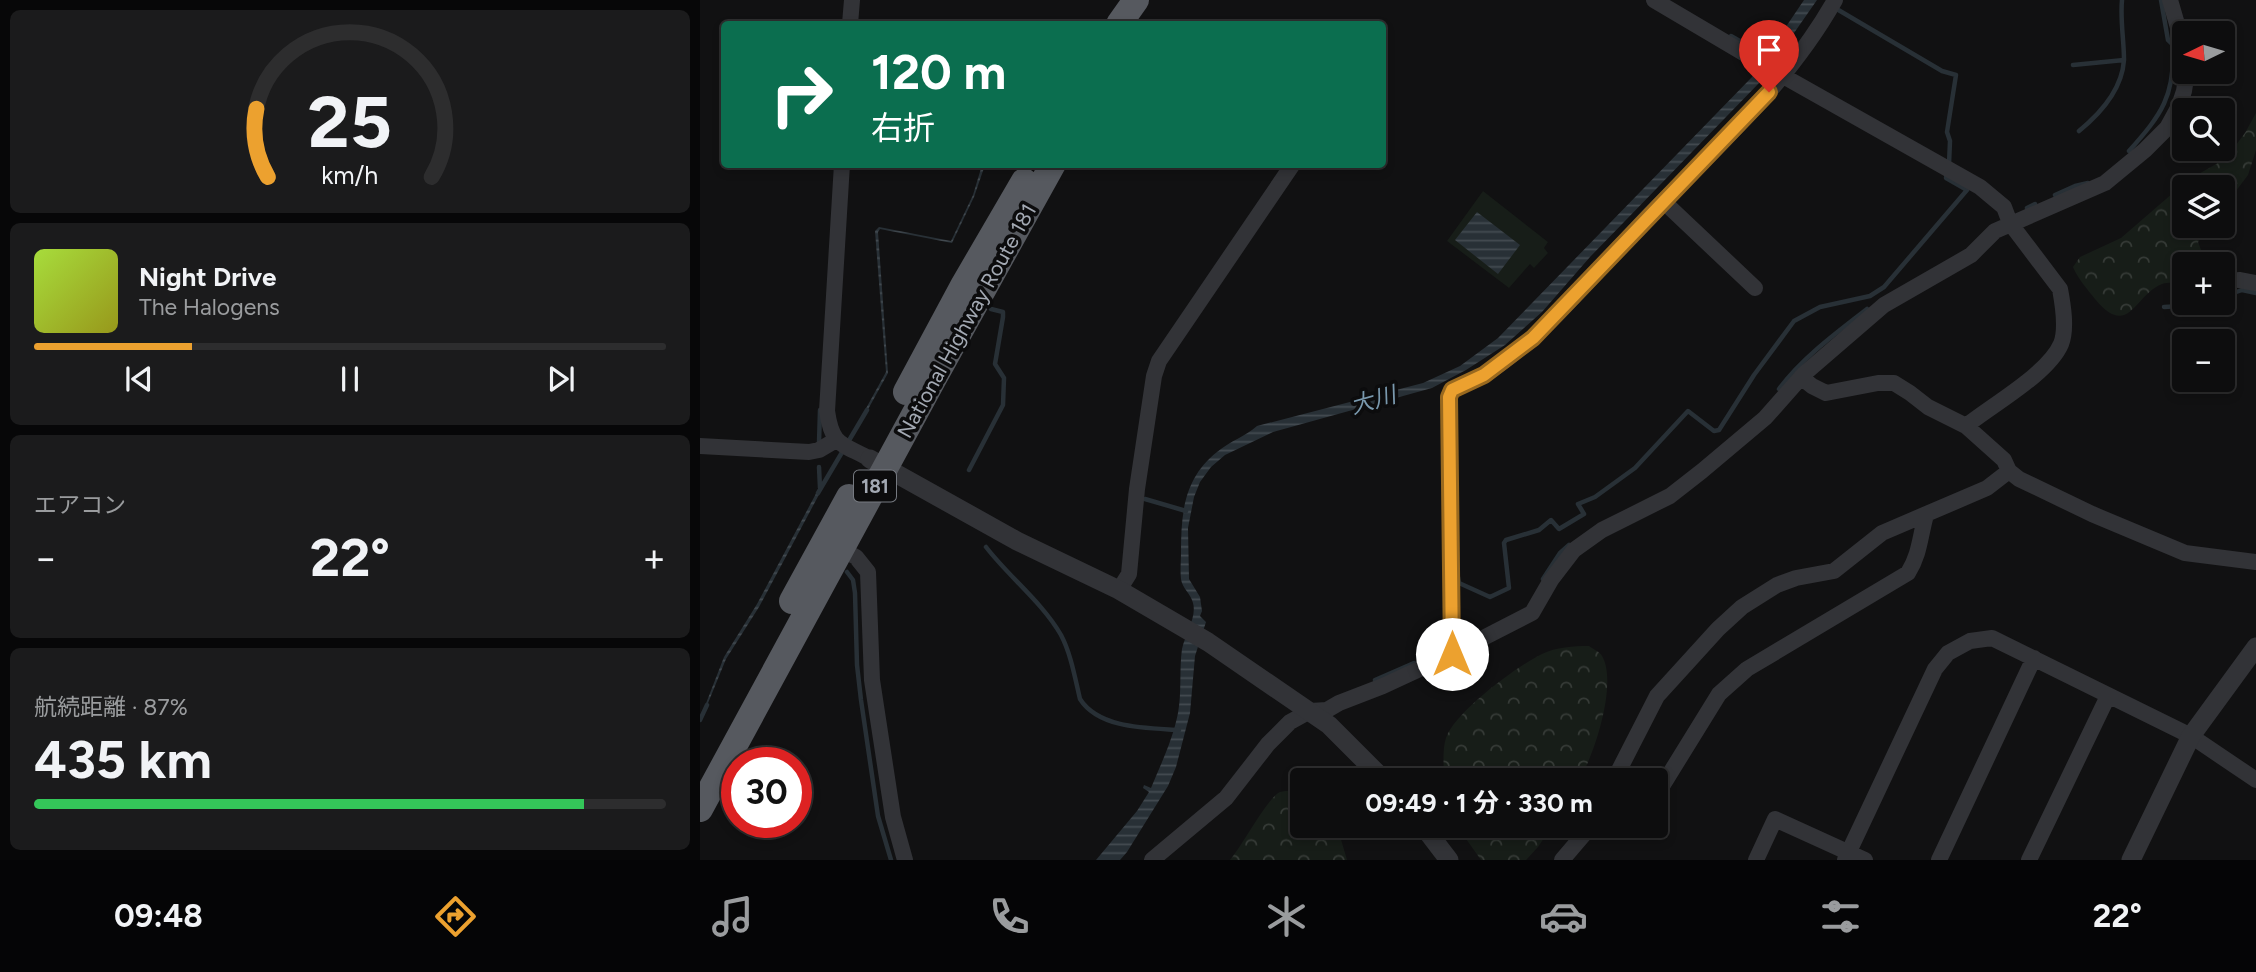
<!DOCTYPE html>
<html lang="ja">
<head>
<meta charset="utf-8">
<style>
  :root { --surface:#0d0d0e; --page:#1b1b1c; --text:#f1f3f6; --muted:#9a9c9e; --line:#2d2d2e; --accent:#eca12f }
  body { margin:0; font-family:Figtree,"Noto Sans JP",sans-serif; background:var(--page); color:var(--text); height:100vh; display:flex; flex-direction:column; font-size:26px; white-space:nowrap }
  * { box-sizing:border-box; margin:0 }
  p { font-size:23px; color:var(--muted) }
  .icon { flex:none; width:38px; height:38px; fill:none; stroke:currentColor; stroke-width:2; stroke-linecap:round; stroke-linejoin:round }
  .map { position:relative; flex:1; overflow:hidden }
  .panel { display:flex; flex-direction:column; gap:10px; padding:10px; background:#070708; width:700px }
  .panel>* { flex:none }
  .guide { position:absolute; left:21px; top:21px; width:665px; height:147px; border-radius:7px; box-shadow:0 4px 10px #0003,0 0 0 2px var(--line); background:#0b6e4f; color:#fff; overflow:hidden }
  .needle { width:46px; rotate:265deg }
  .buttons { position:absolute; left:1472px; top:21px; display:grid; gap:14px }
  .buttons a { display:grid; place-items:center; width:63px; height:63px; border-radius:7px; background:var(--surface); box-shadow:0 4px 10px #0003,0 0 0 2px var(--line); font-size:35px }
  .speed { position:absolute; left:21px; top:747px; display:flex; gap:14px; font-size:35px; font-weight:700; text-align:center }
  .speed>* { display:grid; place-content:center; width:91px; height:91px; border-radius:50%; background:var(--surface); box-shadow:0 4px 10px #0003,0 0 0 2px var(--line); line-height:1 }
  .speed .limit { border:10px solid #d22; background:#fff; color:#111 }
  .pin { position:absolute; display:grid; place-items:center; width:60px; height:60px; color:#fff; margin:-72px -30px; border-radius:50% 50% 50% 0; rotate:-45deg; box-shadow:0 0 7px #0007 }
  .pin .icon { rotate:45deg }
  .me { position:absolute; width:77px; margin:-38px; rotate:0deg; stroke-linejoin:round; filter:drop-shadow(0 0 5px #0008) }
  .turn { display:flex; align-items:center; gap:24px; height:147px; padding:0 35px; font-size:32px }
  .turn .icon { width:91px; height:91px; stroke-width:2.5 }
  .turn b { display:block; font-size:49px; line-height:60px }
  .big { font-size:52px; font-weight:700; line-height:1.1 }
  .panel .tile { flex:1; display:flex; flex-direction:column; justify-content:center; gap:10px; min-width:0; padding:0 24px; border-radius:10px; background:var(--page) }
  .panel .dial { align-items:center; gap:0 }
  .dial svg { height:182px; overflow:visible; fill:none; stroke:var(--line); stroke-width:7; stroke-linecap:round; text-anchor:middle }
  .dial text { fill:var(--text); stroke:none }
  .song { display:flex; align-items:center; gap:21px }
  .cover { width:84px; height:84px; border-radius:10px; background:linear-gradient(135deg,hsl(80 70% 55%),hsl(60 70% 35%)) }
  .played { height:7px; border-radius:4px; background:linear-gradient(90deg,var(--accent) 25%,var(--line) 25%) }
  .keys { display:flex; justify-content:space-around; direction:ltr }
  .heat { display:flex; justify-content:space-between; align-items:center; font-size:38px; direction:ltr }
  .charge { height:10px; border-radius:5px; background:linear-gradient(90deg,#34c759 87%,var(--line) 0) }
  .trip { position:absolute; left:590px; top:768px; width:378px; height:70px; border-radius:7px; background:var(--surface); box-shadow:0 4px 10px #0003,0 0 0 2px var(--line); font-weight:700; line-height:70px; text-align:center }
  .tab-bar { display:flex; height:112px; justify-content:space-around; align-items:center; background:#050506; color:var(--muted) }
  .tab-bar .icon { width:49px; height:49px }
  .tab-bar .current { color:var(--accent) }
  .tab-bar b { font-size:32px; color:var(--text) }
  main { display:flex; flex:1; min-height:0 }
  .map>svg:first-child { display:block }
</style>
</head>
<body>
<main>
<section class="panel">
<div class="tile dial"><svg viewBox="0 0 100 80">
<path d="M14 69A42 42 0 1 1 86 69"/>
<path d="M14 69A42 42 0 0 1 9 39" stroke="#eca12f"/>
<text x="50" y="56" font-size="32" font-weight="700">25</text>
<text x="50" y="72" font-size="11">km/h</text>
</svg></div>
<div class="tile">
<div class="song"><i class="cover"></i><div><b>Night Drive</b><p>The Halogens</p></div></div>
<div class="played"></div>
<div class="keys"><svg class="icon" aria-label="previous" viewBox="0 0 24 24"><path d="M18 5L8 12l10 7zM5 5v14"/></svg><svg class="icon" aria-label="pause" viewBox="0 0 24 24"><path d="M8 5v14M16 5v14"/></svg><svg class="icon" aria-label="next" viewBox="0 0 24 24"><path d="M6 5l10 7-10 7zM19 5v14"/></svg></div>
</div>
<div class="tile"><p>エアコン</p>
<div class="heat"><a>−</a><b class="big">22°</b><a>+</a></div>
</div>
<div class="tile"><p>航続距離 · 87%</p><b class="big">435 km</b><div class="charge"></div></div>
</section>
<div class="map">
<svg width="1556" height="860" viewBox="0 0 1556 860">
  <defs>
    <pattern id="forest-crowns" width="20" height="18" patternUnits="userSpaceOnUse" patternTransform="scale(1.75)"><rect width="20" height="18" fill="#171d18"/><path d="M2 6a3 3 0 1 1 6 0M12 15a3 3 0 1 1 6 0" fill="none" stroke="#363b37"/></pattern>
    <pattern id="water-rules" width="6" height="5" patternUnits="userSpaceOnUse" patternTransform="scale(1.75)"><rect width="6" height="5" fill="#283036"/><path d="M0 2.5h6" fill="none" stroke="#444b51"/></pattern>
  </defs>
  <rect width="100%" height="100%" fill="#111112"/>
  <path fill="url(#forest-crowns)" d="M1556 113V150L1548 175 1523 208 1522 187H1484V226H1510L1498 242 1504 258 1513 264H1484V284C1477 283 1469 282 1462 284 1435 294 1429 340 1395 299 1388 290 1378 279 1373 267L1380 257 1421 238 1488 180 1518 163 1533 149 1545 133Z
    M889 646C893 649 900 652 902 656 918 683 894 756 879 780H744C744 767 742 750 746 738 755 712 817 666 842 654 856 647 874 646 889 646Z
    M597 790 602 792V826H637L647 860H530C542 846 568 797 580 792 585 791 592 790 597 790Z
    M757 826H852L838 847 826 860H781Z"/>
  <path fill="#171d18" d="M783 191 848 242 844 248 848 253 834 268 830 264 809 288 747 241Z"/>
  <path fill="url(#water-rules)" d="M1104 0H1117L1060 82 890 257 842 312 805 345 766 370 732 388 573 432 525 455 511 467 500 482 494 497 488 528 489 579 500 597 502 611 500 616 506 622 495 656 490 713 476 767 468 786 427 852 420 860H396L437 811 449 792 443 788 444 785 451 788C461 764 473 739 478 713 482 692 479 670 482 649 485 635 497 617 493 603 491 594 482 588 481 579 480 571 481 561 481 553 481 513 484 478 517 452 530 441 546 436 557 426L723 383 760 366 798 338 1052 77Z
    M282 165H285L274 197 252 243 180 229 178 232 188 373 166 413 164 412 186 372 175 231 179 227 251 241 273 195Z
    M777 212 820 245 798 274 755 240Z
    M119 488 122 489 59 607 26 659 6 708 5 706 24 657 57 604Z"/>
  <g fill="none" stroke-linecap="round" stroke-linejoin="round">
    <path stroke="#283036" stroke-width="4.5" d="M1135 8 1242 71 1256 75 1247 132 1250 141 1249 164
      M1031 36 1045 44
      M1373 65 1424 60
      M1379 131C1401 113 1422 90 1424 60 1424 40 1420 20 1422 0
      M1429 151C1462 114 1475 96 1473 45L1468 40 1461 0
      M1355 195 1375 186 1388 183
      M1327 208 1335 204
      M1522 297 1542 290 1556 293
      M1464 307 1500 305 1507 303
      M1079 389C1102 358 1136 333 1167 309
      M119 443 120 410
      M119 467 120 488
      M269 470 303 405 304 378 295 364 303 317V312L291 309
      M118 493 167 410
      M445 499 486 511
      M286 547C309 577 342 602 361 635 371 654 375 678 380 699 399 729 448 728 479 730
      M147 572 153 580 155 593 157 665 161 700 178 816 191 860
      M758 577 759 583 790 597 809 588 804 543 806 540 839 530 851 520 859 529 884 514 878 504 895 497 935 468 988 411 1014 431 1019 430 1054 375 1094 321 1120 307 1170 296 1184 287 1267 190 1246 178 1247 172
      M843 579 860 553 869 545
      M675 680 714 663
      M0 720 7 705"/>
    <path stroke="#323337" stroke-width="16" d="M954 0 1069 68 1280 187 1304 207 1310 223 1360 289C1363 305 1367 329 1361 344 1348 374 1292 405 1266 426L1304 460 1309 471 1319 479 1392 514 1485 553 1556 562
      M1470 0 1484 48
      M150 24 152 0
      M142 164 127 411C132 446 141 443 170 459
      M963 201 1055 288
      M1539 280 1556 283
      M1101 377 1112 386 1126 393 1178 383H1194L1210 393 1228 407 1266 426
      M0 446 109 452 119 450 136 440
      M141 549 156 557 168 572 172 680 193 817 205 860
      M419 590 429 574 437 489 454 376 459 361 593 164
      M752 654 749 397 752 390C763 385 776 380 786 374 855 328 904 260 962 202 1025 140 1091 78 1135 0
      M914 780 957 696 1018 629 1042 607 1077 585 1096 578 1134 571 1182 533 1287 488 1309 471
      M956 796 1019 694 1047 669 1208 573C1220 554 1220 536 1226 515
      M452 860 526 798 568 744 590 722 610 711 627 710 639 703 683 686 752 654 832 613 851 580 874 550 902 530 970 496 1002 471 1065 418 1104 374 1184 305 1271 255 1295 231 1405 183 1445 150 1467 128 1479 106 1484 91 1487 72
      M862 860 891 826
      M1056 860 1075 819 1165 860
      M1145 860 1235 669 1248 653 1270 641 1292 638 1491 736 1556 780
      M1239 860 1334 658
      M1329 860 1408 696"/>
    <path stroke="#323337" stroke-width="19" d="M170 459 317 541 419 590 508 642 629 725 684 780
      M723 826 749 860
      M1431 860 1491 736 1556 647"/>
    <path stroke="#56595f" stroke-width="26" d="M419 24 436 0
      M206 392 264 284 324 181
      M92 601 149 497
      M0 809 233 380 353 164"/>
  </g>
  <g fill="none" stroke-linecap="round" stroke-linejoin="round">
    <defs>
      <path id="route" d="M752 654 749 397 752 390 784 375 833 338 1069 92"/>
    </defs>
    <use href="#route" stroke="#99691f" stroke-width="18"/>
    <use href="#route" stroke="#eca12f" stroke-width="12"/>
  </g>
  <g text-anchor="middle" stroke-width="7" stroke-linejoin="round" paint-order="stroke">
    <rect fill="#0c0c0d" stroke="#767a81" stroke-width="2" x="154" y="470.5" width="42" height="31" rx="5"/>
    <g font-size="19" font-weight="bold" fill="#a3a9b3">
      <text x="175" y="493">181</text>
    </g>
    <g font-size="21" fill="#a3a9b3" stroke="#0c0c0d">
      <text transform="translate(267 321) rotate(-61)" y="7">National Highway Route 181</text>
    </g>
    <g font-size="23" font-style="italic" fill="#7a99ae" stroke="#0c0c0d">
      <text transform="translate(673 400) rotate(-16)" y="8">大川</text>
    </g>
  </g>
</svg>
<div class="buttons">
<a><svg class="needle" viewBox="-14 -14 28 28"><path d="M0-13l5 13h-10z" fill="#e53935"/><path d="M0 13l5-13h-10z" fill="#9a9c9e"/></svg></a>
<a><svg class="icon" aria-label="search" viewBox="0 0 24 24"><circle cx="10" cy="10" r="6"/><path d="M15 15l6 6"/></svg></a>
<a><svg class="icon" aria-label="layers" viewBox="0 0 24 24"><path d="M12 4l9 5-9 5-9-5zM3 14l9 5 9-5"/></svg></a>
<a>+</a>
<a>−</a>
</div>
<div class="speed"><div class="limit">30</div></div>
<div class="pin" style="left:1069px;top:92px;background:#d93025"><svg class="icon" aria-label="arrive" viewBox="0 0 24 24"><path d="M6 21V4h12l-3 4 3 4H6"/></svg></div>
<svg class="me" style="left:752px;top:654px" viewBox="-20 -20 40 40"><circle r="19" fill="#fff"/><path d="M0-13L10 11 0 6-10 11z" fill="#eca12f"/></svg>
<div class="trip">09:49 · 1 分 · 330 m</div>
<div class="guide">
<div class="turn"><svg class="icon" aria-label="right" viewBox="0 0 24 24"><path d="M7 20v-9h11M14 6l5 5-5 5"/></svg><div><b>120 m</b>右折</div></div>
</div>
</div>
</main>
<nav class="tab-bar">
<b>09:48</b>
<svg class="icon current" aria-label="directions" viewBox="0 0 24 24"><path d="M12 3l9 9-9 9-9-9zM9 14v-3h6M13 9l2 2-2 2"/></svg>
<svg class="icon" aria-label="music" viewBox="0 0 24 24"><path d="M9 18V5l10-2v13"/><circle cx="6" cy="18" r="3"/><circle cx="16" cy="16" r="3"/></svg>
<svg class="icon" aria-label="phone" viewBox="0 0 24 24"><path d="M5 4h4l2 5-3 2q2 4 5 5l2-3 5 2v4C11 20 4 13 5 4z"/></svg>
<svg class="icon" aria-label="climate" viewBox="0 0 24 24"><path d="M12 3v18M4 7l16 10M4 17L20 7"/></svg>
<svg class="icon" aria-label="car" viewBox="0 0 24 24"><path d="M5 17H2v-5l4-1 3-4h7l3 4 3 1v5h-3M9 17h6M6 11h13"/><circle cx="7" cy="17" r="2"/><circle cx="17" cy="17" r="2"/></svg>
<svg class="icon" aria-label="filters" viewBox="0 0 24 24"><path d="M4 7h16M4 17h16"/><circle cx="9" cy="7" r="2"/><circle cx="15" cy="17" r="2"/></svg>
<b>22°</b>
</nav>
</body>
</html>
